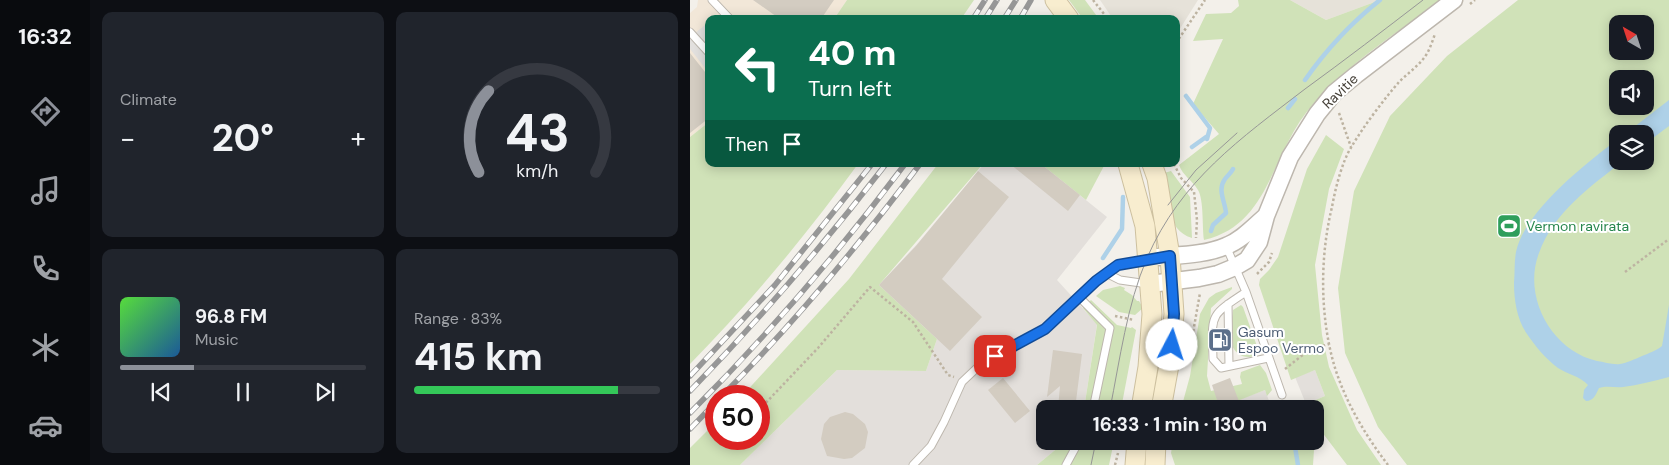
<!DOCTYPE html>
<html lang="en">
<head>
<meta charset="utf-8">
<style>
  :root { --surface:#171b24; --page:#20242c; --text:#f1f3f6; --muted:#9ea1a6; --line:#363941; --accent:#8c9099 }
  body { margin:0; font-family:"DM Sans",sans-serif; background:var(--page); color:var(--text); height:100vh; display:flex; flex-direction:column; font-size:19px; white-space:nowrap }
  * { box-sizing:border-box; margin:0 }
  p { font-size:16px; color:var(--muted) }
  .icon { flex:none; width:28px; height:28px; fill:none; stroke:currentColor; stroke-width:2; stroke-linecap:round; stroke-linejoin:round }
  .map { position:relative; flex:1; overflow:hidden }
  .sheet { display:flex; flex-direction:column; gap:12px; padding:12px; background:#0d0f14; width:600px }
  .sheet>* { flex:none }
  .guide { position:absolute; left:15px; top:15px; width:475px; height:152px; border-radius:10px; box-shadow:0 2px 12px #0003; background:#0b6e4f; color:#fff; overflow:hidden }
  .needle { width:32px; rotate:321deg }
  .tools { position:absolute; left:919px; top:15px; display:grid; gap:10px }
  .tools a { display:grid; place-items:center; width:45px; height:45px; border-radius:10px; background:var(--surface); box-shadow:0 2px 12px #0003; font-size:25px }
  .speed { position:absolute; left:15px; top:385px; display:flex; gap:10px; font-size:25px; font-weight:700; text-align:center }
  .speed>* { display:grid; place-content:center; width:65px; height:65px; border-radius:50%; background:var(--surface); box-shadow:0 2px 12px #0003; line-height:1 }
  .speed .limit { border:8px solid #d22; background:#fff; color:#111 }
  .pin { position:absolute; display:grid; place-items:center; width:42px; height:42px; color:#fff; margin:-21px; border-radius:10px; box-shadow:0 2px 8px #0006 }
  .me { position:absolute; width:55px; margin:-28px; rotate:5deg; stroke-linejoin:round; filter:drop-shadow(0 0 4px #0008) }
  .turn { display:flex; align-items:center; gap:18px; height:105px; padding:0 20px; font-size:22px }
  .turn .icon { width:65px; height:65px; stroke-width:2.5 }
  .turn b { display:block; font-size:35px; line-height:42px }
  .then { display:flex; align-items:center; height:48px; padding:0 20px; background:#0003; gap:10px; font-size:19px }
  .big { font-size:38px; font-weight:700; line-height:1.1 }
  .sheet .tile { flex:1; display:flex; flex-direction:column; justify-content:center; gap:8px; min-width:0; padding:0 18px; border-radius:10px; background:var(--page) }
  .sheet .dial { align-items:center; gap:0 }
  .dial svg { height:130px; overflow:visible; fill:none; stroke:var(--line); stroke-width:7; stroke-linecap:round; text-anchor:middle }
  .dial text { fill:var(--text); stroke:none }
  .song { display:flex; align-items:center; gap:15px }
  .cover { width:60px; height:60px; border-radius:8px; background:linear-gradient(135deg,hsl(110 70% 55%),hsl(210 70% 35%)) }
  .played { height:5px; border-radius:2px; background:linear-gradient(90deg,var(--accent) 30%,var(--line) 30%) }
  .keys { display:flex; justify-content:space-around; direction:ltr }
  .heat { display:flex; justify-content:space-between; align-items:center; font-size:28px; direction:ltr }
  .charge { height:8px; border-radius:4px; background:linear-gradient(90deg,#34c759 83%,var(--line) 0) }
  .sheet .tiles { flex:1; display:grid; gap:12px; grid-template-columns:repeat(2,1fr) }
  .trip { position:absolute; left:346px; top:400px; width:288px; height:50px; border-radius:10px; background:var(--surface); box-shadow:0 2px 12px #0003; font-weight:700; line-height:50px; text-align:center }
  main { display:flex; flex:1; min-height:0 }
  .dock { display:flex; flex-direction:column; width:90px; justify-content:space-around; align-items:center; background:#090b0e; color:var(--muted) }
  .dock .icon { width:35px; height:35px }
  .dock .on { color:var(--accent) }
  .dock b { font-size:22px; color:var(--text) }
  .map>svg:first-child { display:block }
</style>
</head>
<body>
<main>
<nav class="dock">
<b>16:32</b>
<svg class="icon on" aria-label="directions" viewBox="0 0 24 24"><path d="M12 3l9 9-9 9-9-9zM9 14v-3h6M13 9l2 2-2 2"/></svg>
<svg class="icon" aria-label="music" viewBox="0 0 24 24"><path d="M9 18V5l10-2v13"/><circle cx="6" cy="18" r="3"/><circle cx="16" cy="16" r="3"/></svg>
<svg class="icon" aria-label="phone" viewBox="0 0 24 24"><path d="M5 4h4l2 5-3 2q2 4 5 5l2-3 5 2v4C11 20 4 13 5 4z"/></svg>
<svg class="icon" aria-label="climate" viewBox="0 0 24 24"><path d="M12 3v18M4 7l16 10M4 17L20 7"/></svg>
<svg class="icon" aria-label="car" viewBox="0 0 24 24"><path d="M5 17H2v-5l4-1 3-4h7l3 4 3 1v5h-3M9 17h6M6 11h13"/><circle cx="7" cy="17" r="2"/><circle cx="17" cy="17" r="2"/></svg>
</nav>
<section class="sheet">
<div class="tiles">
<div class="tile"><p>Climate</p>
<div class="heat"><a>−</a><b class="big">20°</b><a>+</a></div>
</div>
<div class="tile dial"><svg viewBox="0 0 100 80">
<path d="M14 69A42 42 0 1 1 86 69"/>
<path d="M14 69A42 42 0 0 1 20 19" stroke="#8c9099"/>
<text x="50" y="56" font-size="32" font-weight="700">43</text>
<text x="50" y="72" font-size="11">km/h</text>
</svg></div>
<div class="tile">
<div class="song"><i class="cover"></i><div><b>96.8 FM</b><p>Music</p></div></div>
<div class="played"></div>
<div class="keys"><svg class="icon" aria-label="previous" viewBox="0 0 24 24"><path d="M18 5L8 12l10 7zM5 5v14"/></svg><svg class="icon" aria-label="pause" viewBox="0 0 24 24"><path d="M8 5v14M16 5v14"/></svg><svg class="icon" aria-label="next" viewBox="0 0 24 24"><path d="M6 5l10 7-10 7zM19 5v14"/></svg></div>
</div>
<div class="tile"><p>Range · 83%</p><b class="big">415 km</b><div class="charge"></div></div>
</div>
</section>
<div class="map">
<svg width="979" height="465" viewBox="0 0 979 465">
  <rect width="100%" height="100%" fill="#f3f0ea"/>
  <path fill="#e6e2d9" d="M410 0H508L486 35V19H423Z
    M600 0H690L636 20Z"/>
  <path fill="#f2e7d8" d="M8 0H157L144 19H19V122L0 137V13L7 7Z"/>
  <path fill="#e3dfdb" d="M294 164H351L417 217 367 280 407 324 394 409H355V441H376L347 465H50L147 370 236 371 247 339 189 285 228 243Z
    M625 370 635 396 616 404 605 377Z
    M575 390 582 409H527L526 408Z"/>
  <path fill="#d0e2b8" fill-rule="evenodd" d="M157 0H284L271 19H144Z
    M379 0H395L409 19H393Z
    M548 0H600L636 20 690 0H751C702 37 634 78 604 131 579 174 570 227 514 240 512 227 514 200 508 190 502 180 493 176 489 165L529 134 503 104 533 39 503 41 516 14 541 13 549 6Z
    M828 0H979V465H717L688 427 655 353 648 288 664 191 700 116 757 56ZM928 24H955V51H928ZM928 79H955V106H928ZM928 134H955V161H928Z
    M19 122V164H168C117 234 61 302 0 364V137Z
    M636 135 654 149 639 189 625 265 632 335 639 367 667 430 691 465H657L625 423V409H618L616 404 635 396 625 370 601 380 569 285 570 279 579 270 588 257 617 169Z
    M248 164H293L189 285 247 339 236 371 147 370 50 465H0V448L26 422V439H69V396H52L159 279Z
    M351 164H415L396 200Z
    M481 171 500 197 502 238C475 230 478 196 474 173Z
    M430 286 435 288 434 290 442 295 447 301H449L453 308 445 315 429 312 406 296 413 290Z
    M542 287V289L521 308 517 376 521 391 552 384 550 377 551 372 570 365 576 373 582 390 577 396 575 390 527 409H491L500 376 510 314 519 298 526 293Z
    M401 300 427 325 441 328 442 327 446 330 431 409H394L407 325 393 308Z
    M551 305 553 307 568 349C564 363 546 357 542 345 539 336 542 320 543 310Z
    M625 439 628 443 624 450 623 465H485L481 453 483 441H625Z
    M376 441H424L419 465H347Z"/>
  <path fill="#e2e0de" d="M19 22V73L0 49V37Z"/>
  <path fill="#aed1e8" d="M979 100V126L955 144V134H935Z
    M927 140 928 161H933C900 187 864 212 849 253 832 297 862 351 907 361 914 362 923 365 930 364 937 363 945 359 952 356 959 353 966 351 972 346L979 305V377C964 381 948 385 933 387 925 388 917 385 909 388 906 394 904 401 896 401L893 398 894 390 898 385C890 376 877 374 868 368 856 359 845 346 837 334 827 320 824 300 824 283 825 273 824 262 826 252 834 212 896 163 927 140Z"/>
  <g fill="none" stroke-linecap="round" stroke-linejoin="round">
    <path stroke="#aed1e8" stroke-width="4.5" d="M615 80C636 50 661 23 690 0
      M496 96 520 128 517 139
      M598 108 605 99
      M502 147 516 137
      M521 231 523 225 536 213C535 201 527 190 535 179 538 175 541 173 543 169
      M413 258 432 229 433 197
      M604 441 608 465"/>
  </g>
  <path fill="#d3ccc1" d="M63 0H144L131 19H90Z
    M0 53 19 77V118L0 133Z
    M320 164H351L390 195 378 211Z
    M288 171 319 197 252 279 292 317 260 351 189 285 226 246Z
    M363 350 392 354 385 409H368L370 386 357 397Z
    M313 378 340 411 325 423 298 390Z
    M540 378 552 409H530L522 385Z
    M155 412 163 414 175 424 178 432 175 448 162 458 154 459 137 456 131 439 134 424 140 417Z"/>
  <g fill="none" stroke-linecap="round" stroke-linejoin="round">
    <defs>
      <path id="service" d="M22 0 40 19
        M0 32 19 53
        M536 246 556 292 592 395
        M418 274 430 280 458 284
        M556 292C518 317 522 314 523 359L531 368 578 358
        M390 298 420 328 403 409
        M538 304 539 366
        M223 465 241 446 254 422 272 382 290 365 355 329 406 281 428 265 458 259
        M376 465 389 441"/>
      <path id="tertiary" d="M459 258C483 255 513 256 536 246 552 240 564 226 576 216
        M460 284 509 278 528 274 545 267 557 260 569 242 576 216 600 157 627 114 644 93 666 75 764 0"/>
      <path id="secondary" d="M365 0 379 19
        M438 164 455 226 462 314 458 367 451 409
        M462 164 467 178 480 256 484 314 479 365 471 409
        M445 465 447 441
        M465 465 466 441"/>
    </defs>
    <use href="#service" stroke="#bdb7ae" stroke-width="9"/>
    <use href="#tertiary" stroke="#bdb7ae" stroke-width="19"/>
    <use href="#secondary" stroke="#cdc09f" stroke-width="21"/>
    <path stroke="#bdb3a1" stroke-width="2.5" stroke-dasharray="2.5 2.5" stroke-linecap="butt" d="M403 0 418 19
      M780 4 785 0
      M486 43 515 0
      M649 113 661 147
      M484 164 491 178 504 192 507 220 506 238
      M935 272 979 239
      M567 274 579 262 582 253
      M425 316 444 320
      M498 361 510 293
      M595 369 619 350 639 344
      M69 410 128 348 180 287 223 322 258 375 264 377
      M34 444 39 439
      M425 465 428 453
      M698 465C675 435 653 398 643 361 630 313 630 256 642 207 645 190 652 161 662 146 673 127 695 98 709 82 717 74 727 67 734 58 739 52 742 42 745 34"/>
    <use href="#service" stroke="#fff" stroke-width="7"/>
    <use href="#tertiary" stroke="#fff" stroke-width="16"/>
    <use href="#secondary" stroke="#f8edcf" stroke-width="19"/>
    <path stroke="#979797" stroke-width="1" d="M478 205 506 170 547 133
      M420 409C430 359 437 305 457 258 491 180 550 139 615 89 655 60 694 30 733 0
      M401 465 406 441"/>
    <defs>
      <path id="rail" d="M283 19 295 0
        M295 19 307 0
        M314 19 326 0
        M330 19 341 0
        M0 376 85 285 182 164
        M0 391C70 319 135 243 196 164
        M32 396C104 323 169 245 230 164
        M0 413C78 335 149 252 215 164
        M0 429 26 402"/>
    </defs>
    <use href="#rail" stroke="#979797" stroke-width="5.5"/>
    <use href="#rail" stroke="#fff" stroke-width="4" stroke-dasharray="11" stroke-linecap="butt"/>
  </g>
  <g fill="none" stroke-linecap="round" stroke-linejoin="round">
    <defs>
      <path id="route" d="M305 356 355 329 406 281 428 265 480 256 484 314 482 345"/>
    </defs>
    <use href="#route" stroke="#114b97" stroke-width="12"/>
    <use href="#route" stroke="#1a73e8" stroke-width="9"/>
  </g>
  <defs>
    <symbol id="stadium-square" viewBox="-11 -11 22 22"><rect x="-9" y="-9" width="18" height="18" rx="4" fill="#2e9e5b" stroke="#fff"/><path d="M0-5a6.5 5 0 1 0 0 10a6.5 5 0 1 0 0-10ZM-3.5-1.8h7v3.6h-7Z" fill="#fff"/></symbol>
    <symbol id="fuel-square" viewBox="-11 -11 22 22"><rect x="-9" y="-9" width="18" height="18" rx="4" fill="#5c6f8a" stroke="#fff"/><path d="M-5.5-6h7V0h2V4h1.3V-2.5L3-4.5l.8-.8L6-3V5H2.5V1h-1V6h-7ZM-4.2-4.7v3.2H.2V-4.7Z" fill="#fff"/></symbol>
  </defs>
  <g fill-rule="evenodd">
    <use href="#stadium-square" x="805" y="212" width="28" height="28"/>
    <use href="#fuel-square" x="516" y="326" width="28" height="28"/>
  </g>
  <g text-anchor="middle" stroke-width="4" stroke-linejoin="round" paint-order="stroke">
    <g font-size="14" fill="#464139" stroke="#fff">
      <text transform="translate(650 91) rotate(-44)" y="5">Ravitie</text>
    </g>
    <g font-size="14" fill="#27864d" stroke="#fff" text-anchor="start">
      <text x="836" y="231">Vermon ravirata</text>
    </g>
    <g font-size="14" fill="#4e5e75" stroke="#fff" text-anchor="start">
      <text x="548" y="337">Gasum<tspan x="548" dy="16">Espoo Vermo</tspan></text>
    </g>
  </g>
</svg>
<div class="tools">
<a><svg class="needle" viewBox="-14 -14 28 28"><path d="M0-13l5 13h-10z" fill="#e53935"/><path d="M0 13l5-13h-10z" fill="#9ea1a6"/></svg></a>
<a><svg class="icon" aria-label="sound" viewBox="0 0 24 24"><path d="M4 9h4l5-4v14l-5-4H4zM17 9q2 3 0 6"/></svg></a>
<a><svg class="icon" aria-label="layers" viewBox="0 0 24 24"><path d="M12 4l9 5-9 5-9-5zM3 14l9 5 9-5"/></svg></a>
</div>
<div class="speed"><div class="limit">50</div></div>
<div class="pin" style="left:305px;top:356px;background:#d93025"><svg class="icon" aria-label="arrive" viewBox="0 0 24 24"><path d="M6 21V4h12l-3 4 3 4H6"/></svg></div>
<svg class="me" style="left:482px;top:345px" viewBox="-20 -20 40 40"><circle r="19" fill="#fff"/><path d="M0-13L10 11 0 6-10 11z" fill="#1a73e8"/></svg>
<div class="trip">16:33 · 1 min · 130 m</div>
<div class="guide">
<div class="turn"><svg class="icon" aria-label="left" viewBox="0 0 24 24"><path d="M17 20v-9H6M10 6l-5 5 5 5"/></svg><div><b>40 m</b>Turn left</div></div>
<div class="then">Then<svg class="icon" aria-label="arrive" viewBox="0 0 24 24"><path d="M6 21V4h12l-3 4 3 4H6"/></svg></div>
</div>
</div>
</main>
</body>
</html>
